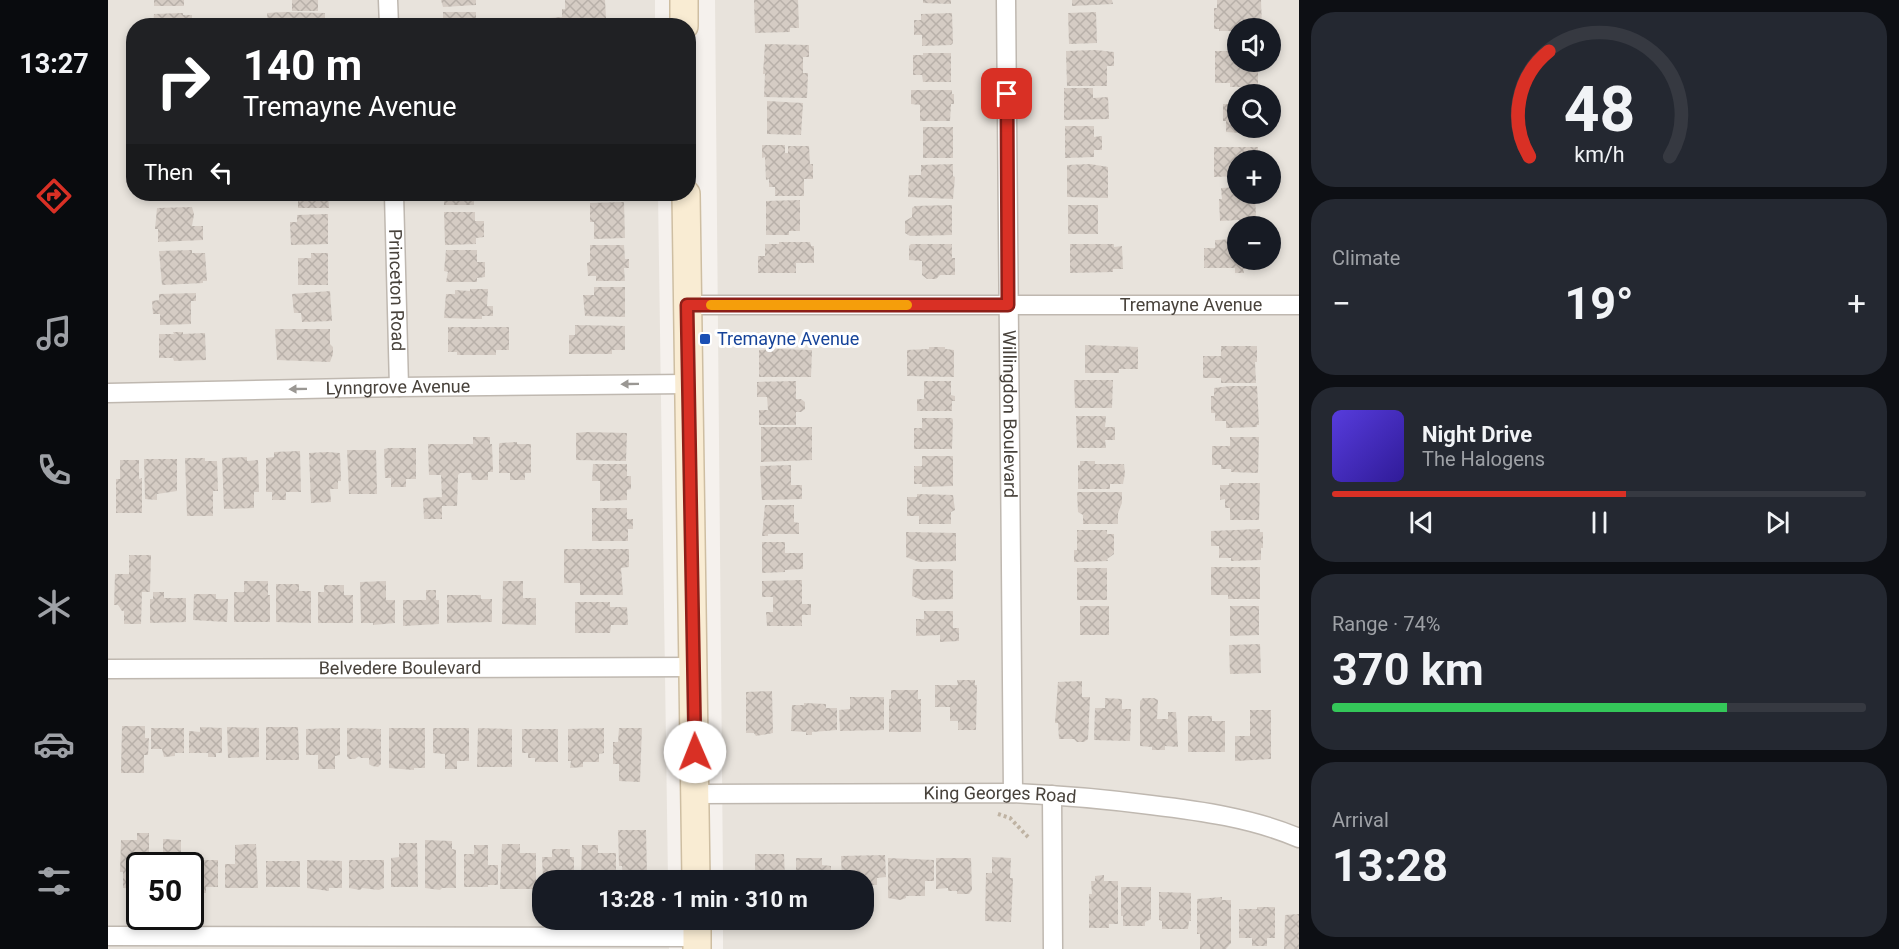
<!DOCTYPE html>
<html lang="en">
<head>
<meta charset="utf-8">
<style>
  :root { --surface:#171b24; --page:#242831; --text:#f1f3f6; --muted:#9ea1a6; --line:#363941; --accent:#d93025 }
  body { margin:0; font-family:Roboto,sans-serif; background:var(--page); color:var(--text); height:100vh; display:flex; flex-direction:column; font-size:22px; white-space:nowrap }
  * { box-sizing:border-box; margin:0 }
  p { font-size:20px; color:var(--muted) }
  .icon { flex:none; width:33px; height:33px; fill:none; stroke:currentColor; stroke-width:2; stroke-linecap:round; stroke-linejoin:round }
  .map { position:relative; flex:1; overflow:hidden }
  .details { display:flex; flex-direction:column; gap:12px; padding:12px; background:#0d0f14; width:600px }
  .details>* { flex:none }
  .guide { position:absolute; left:18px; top:18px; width:570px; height:183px; border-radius:24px; box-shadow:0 3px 9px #0003; background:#202124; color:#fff; overflow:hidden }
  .tools { position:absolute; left:1119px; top:18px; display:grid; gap:12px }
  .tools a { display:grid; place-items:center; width:54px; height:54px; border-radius:50%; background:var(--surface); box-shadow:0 3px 9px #0003; font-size:30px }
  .speed { position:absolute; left:18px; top:852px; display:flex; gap:12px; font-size:30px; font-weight:700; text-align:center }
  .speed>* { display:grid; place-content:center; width:78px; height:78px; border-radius:50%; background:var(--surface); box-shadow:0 3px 9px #0003; line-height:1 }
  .speed .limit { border:3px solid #111; border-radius:9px; background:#fff; color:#111 }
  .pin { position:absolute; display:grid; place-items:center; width:51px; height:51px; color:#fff; margin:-26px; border-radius:12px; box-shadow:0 3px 9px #0006 }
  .me { position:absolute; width:66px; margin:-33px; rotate:359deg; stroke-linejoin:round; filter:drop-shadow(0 0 4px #0008) }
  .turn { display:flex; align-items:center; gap:21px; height:126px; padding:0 18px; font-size:27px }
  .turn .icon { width:78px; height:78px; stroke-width:2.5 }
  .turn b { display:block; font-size:42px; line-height:51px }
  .then { display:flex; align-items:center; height:57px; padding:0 18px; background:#0003; gap:12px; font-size:22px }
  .big { font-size:45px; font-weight:700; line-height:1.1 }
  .details .tile { flex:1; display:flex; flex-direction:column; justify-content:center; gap:9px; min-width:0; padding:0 21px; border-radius:24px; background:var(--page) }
  .details .dial { align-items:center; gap:0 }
  .dial svg { height:156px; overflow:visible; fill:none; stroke:var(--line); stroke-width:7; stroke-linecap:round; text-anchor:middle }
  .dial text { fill:var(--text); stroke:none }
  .song { display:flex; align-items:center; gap:18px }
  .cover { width:72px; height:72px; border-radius:9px; background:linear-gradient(135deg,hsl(250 70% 55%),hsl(250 70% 35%)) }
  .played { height:6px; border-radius:3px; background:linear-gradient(90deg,var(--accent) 55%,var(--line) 55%) }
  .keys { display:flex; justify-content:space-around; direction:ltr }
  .heat { display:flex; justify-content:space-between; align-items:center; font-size:33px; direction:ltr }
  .charge { height:9px; border-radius:4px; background:linear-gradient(90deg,#34c759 74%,var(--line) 0) }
  .trip { position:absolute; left:424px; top:870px; width:342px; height:60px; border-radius:24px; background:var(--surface); box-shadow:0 3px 9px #0003; font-weight:700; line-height:60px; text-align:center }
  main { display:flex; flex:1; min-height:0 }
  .tab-bar { display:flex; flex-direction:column; width:108px; justify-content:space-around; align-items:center; background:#090b0e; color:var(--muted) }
  .tab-bar .icon { width:42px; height:42px }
  .tab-bar .current { color:var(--accent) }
  .tab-bar b { font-size:27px; color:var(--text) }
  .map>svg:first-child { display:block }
</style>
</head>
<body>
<main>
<nav class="tab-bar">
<b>13:27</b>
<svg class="icon current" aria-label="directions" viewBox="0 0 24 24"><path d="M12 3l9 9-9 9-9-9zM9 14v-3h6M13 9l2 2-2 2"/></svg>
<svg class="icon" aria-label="music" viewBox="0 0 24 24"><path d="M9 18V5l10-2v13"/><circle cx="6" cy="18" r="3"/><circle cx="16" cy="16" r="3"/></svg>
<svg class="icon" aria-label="phone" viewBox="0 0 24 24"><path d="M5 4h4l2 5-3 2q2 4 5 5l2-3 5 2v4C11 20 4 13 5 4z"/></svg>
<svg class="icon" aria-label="climate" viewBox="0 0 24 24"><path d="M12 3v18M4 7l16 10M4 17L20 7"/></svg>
<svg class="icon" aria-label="car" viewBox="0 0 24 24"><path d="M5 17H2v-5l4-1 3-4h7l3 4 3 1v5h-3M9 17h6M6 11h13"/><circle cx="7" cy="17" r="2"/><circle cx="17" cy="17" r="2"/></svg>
<svg class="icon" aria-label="filters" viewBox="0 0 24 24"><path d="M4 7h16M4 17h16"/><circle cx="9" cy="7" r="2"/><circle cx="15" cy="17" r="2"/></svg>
</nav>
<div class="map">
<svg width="1191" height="949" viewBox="0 0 1191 949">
  <defs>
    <pattern id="building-cross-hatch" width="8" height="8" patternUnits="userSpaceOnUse" patternTransform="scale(1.5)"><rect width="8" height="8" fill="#d5ccc4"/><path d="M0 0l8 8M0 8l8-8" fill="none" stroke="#b8b0a9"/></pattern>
  </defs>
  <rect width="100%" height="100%" fill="#f5f1ed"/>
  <path fill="#e8e3dc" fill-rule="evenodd" d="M0 0H547V26H26V194H550L560 880H435V920H560L561 949H0ZM32 866H82V916H32Z
    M607 0H1191V949H615V920H756V880H615ZM1130 28H1162V62H1130ZM1130 94H1162V128H1130ZM1130 160H1162V194H1130ZM1130 226H1162V260H1130Z"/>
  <path fill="url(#building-cross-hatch)" d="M46 0H76V6H46Z
    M184 0H210V11H184Z
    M333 0H368V5L335 7Z
    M457 0H497L498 18H482V26H442L441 18 454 17V9H457Z
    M646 0H690L691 28H682V32L647 33Z
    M815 0H843V4L815 3Z
    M964 0H1004L1005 4 964 6Z
    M1109 0H1153L1154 28H1130V31H1111V29H1106V8H1109Z
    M176 12 217 13V26H160L159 13Z
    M335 12H368V24L377 23V26H335Z
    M988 12 989 43 961 44 960 13Z
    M75 13V15H84V26H45L46 14Z
    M844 13 845 43 843 45 814 46V35H806V20H813V14Z
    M657 44 701 45V57H695V73H700L699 98 656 97 657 74H655Z
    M988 50 1006 52V66H999V86H959L958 51Z
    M1125 50H1130V62H1150V87H1122V83H1107V51H1125Z
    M815 53H843V82H815L814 75H805V55H815Z
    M956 88H985V98L1000 97 1001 119 956 120Z
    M803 90H844V94H846V104H843L842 121H812V105L803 104Z
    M1125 98H1130V128H1150V134L1118 132V121H1115V104H1125Z
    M659 101 695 103 693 135 659 134Z
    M957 126H986V137L994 136V150H986V157L957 158Z
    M815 127H845V158H815Z
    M654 145H677V153H680V146H701L702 164H705V179H696V196H667V187H661V179L658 180 657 157 654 158Z
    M1106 147H1150V157H1153V160H1130V176L1106 177Z
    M845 164V176L847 177 845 199 800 197 801 175H813V165Z
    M982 164 1000 167V198L959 197V165Z
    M1130 187V194H1147L1148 219 1112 221 1111 199H1114L1113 188Z
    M48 194H90V201H48Z
    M182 194H220L221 208H190V198H182Z
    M336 194H366V205H336Z
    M692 200V231H681V235H658V201Z
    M516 202 517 238 486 239V222H482V203Z
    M844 205V235L802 236 797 233V221L804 217V208L807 206Z
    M960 205H990V234H960Z
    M84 207 86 214 84 226H95V240L50 242V229H47L49 208Z
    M336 212H367V221H376V237L368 238V244L337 245Z
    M220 214V244L183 245 182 222H189V215Z
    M1130 239V260H1150V269H1135L1136 273H1127V268H1096V248H1107V240Z
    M671 242H702L703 246H706V263H688V273H650V256H657V244H671Z
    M803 244H844V258H847V275H832L828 279H819L814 275V261L801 260V246Z
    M962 244H1006V247L1014 246 1015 269H1005V272L962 273Z
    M482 245H516L517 259H521V268H516L517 281H488V276H480L479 263 482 262Z
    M84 250V253H97L99 281H95V283L54 285 51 251Z
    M338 250H369V262H377V277L369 278V282H338L340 272 336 271Z
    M203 253H220V285H190V258H203Z
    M486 287H517V317L477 316 475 295H486Z
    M362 289H380L379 306H385V316H374V319L336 318 338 294H347V290L362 291Z
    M222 291 224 321 194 322 193 313H186L184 294Z
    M88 293V301H83V324L52 325V314H45L44 301 51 300V294Z
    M467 325 517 326V350H504V354H461V335H467Z
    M340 327H401V350H388V355H349V352H340Z
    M167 329H222V344L225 347V354L222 362 169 360Z
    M65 332H75V334L97 333 98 360 66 361 65 358H51V334H66Z
    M977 345 1030 347V369H1011V373H977Z
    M1113 346H1149V362H1147L1148 383H1113V378H1095V356H1113Z
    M821 347H837V349L846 350V377L799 376V350L821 349Z
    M669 349 704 350 703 377H651V350Z
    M966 380H1005L1004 408H967Z
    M688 381V399H693L697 402V409L693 412H688V425H651V410H660L659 397H649V382Z
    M816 381H843V395L847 396V401H844V411H809V399H816Z
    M1123 386H1149L1151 425H1149V427L1118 428V421H1107V413H1103V396H1106V388Z
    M968 416H998L997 427H1007V440H997L998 448H969Z
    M814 418H844L845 420 844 449H806V428H814Z
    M653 427H704V460L653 462Z
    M478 432 519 433 518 461 468 460V433Z
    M365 437H382V444H384L385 472H380V480H364L363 473H352L350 475 349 506H334V519H316L315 498 334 497 333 475H321L320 444H365Z
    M1122 437H1151L1150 473 1123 472V469H1113V465H1104V446H1122Z
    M409 442V444H423V473H417V480H402V473H391V444L392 443Z
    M281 448H308V479H298V487H283V478H277L276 449Z
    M239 450H268L269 494H241Z
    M192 451 193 492H178V500H164V492H158V458L166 457V452Z
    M219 452 232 453 233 481H230V489H222L223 502 203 503 201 453Z
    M814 456H845V486L814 487V484H806V466H814Z
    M139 457V461L150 460 151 492H146V508L116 509 114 458Z
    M77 458H97V461H109L110 491H105V516H79Z
    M36 459H69V491L49 494V500L37 499Z
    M12 460H31V479L34 478V513H8V479H12Z
    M972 461H987V464H1016L1017 473 1015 484H1002V489H970V465H972Z
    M485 464H519V476H523V489L519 490V500L492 501V481H484Z
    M683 465V485H694V499L654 500 652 466Z
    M1121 483H1152L1151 520H1122V508H1117V499L1112 500V485H1121Z
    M969 492H1014V503L1010 513V524H975V515L970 512Z
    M809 494 845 495 847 510 843 512V524H811V516H799V497H809Z
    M657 505H686V522L691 523V534H660V536H654Z
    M484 508H519V519H525V529H520V541H484Z
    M1152 529V532H1155V548H1153V560L1123 561V558H1111V546H1103V531Z
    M969 530H999V534H1006V554L999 559 1000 561 966 562V550H969Z
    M798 532 848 533V561L811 562 798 557Z
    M654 542H677V553H695V569L677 570V572L654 573Z
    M456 549H521V567L513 568 515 595H472V583H456Z
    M21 555H43L42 592H34L33 624H16V611H14L10 605H6L7 574H21Z
    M1103 567H1152V599H1120V595H1103Z
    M969 568H999V600H969Z
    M805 569H842L845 571V599L814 600 804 596Z
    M694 580V604H703V615H694V626H659L658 612H665V597H654V581Z
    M136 581H160V595H162V622H126V592H136Z
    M278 581V600H287V623L265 625V623H253L252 582Z
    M395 581H415V598H428V625L394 624Z
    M168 584H191V591H203V623L168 622Z
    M216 585H236V595H245V623H210V592H216Z
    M318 590H328V600H331V624L295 626V600H318Z
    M45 592H56V598H78V622L42 623V599H45Z
    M86 594H108V599H120L119 622 85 620Z
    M339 595H373V599H384V622L339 623Z
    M467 602H502V607H519L520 625H503L502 633H467Z
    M972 606H1001V635H972Z
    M1122 606H1151V635L1122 636Z
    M816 611H845V628H851V641L832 642V635L808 636V619H816Z
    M1152 644 1153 673 1122 674 1121 645Z
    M849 680H867V685H869L868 730H850V721H842V707H827V685H850Z
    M974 681V697H982L980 739 976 742H969L966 739H951L950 723H947L950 682Z
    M783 690H810V699H813V732H781V699H783Z
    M664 691 665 733 648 736 646 733H638V692Z
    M742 697H776V730L732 731 731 710 742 709Z
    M997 698 1014 699V709H1023L1022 741 986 740 987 708H997Z
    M1035 698H1046L1050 700 1049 719H1060V712H1068L1070 747 1057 746V750H1044V747L1032 746V701Z
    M696 703 718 704V708H729V730L704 732V735H698V732L683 731 684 705H696Z
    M1142 710H1163V759L1127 761V736H1142Z
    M1080 716H1104V721H1117V752H1080Z
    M14 726H37V738H41L40 755H36V773H13Z
    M92 727 114 728V753H108V757H100V753H81V731L92 732Z
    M119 727 151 728V757L120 758Z
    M158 727H190L191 760H158Z
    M43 728H76V753H67V756L56 757 54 749H43Z
    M232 728V755L227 756V769H210V755H198V729Z
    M239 728 273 729V764L270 767 264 766 261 764V758H253L251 756 247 759H241L239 756Z
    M281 728H317V768H306V770L281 768Z
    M325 728H361V761H349V769H337V754L325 753Z
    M370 728 404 729V767H369Z
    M496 728V753L491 754V762H475V767L462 768 463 761H460V729Z
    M511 728H534L532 782 511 781V764H505V742H510Z
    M414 729H450V762H427V758H420V753H414Z
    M510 830H538L539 876H532V880H515L514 866H511Z
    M29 833H41V866H32V889L15 888V872H12L13 840H29Z
    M55 839 73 840V866H43L44 855H55Z
    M317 840 344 841V849L348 850V888H334L332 890 317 888Z
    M291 843H309L310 887H283V858L291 857Z
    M140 844H148L150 888H117V864H127V845Z
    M394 844H412V853H428V889H392Z
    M366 845H380V865H390V885H380V887H356V854H366Z
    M474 845H490V853H508V880H473Z
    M444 849H462V857H466V880H435L434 857H444Z
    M647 854H676L677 880H646L645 874H647Z
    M777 855 778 877 769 878V885H759V892H756V880H734L733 856Z
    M884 857 903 858 902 878H905L903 922 877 921 878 873H884Z
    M688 858H714V865L723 866V880H688Z
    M780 858 826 860V881H817V896H798V898L792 900 780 898Z
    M828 858H863L864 890 861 894H849V891H840V888L828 889Z
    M90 860H110V887H98V893H89V888H82V864H90Z
    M199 860 234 861V888H221V891L199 888Z
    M241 860H276V888L271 890 254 888 252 890 241 888Z
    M158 861H192V887H158Z
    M996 875V881H1010V924H1001V928H981V894H984L983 881H987V876Z
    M1013 887H1043V919L1037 922V926H1015V916H1013Z
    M1051 892 1083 893V921H1081L1080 929H1054V921L1051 920Z
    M1114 897V900H1123V943L1118 949H1092V934H1089V899Z
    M1149 907H1167V938H1159V946H1144V938H1131V909H1149Z
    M1191 914V949H1176L1177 915Z"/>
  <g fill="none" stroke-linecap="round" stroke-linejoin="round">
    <defs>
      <g id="minor">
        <path d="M280 0 281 26"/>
        <path id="s1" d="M898 0 905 793"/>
        <path id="s2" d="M286 194 291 387"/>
        <path id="s3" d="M579 305H1191"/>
        <path id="s4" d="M0 393 291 387 580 384"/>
        <path id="s5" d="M0 669 586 667"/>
        <path id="s6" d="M588 794 905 793C951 795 997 799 1043 805 1093 811 1144 818 1191 838"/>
        <path d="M944 795 945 949"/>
        <path d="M0 936 589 937"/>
      </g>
      <path id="secondary" d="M576 0V26
        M578 194 588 880
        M589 920V949"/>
    </defs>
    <use href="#minor" stroke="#bfb8b0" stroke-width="21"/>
    <use href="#secondary" stroke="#cebea2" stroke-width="30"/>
    <path stroke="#bfb3a3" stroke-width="4" stroke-dasharray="3 3" stroke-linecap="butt" d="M890 814 902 818 920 837"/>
    <use href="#minor" stroke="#fff" stroke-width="18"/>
    <use href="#secondary" stroke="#f9ecd3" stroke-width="27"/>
  </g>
  <defs><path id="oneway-solid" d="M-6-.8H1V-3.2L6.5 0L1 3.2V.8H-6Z" transform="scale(1.5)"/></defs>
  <g fill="#9a9793">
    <use href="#oneway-solid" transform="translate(522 384) rotate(179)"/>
    <use href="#oneway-solid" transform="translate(190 389) rotate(179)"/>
  </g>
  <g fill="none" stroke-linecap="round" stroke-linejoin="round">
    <defs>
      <path id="route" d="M587 752 579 305H900L899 94"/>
    </defs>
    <use href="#route" stroke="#8d1f18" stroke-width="15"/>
    <use href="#route" stroke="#d93025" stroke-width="10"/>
    <path stroke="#f59e0b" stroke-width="10" d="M603 305H799"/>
  </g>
  <rect fill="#1a4fb4" stroke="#fff" stroke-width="2" x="591" y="333" width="12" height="12" rx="3"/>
  <g text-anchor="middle" stroke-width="6" stroke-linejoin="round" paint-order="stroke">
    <g font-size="18" fill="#48423b" stroke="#fff">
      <text dy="6" stroke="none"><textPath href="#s2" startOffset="96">Princeton Road</textPath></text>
      <text dy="6" stroke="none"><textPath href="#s3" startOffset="504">Tremayne Avenue</textPath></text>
      <text dy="6" stroke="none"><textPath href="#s4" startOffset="290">Lynngrove Avenue</textPath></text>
      <text dy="6" stroke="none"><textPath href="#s1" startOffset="414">Willingdon Boulevard</textPath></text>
      <text dy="6" stroke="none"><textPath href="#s5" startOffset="292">Belvedere Boulevard</textPath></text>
      <text dy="6" stroke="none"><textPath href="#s6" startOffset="304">King Georges Road</textPath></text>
    </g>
    <g font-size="18" fill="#164399" stroke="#fff" text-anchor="start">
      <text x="609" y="345">Tremayne Avenue</text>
    </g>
  </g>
</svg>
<div class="tools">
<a><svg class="icon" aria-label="sound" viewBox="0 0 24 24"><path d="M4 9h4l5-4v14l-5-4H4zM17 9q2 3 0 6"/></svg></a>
<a><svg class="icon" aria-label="search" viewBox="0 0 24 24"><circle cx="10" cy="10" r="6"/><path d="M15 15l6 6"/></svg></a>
<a>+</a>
<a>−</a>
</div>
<div class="speed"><div class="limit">50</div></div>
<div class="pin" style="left:899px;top:94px;background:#d93025"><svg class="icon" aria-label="arrive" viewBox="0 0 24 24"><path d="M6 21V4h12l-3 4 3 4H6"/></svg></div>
<svg class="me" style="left:587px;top:752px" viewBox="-20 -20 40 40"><circle r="19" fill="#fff"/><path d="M0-13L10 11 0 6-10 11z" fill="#d93025"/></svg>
<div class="trip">13:28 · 1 min · 310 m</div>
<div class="guide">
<div class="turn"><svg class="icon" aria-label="right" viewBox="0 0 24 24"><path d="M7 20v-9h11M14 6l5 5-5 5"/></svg><div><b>140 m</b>Tremayne Avenue</div></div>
<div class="then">Then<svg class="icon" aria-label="left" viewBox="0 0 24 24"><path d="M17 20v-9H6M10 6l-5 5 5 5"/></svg></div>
</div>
</div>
<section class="details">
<div class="tile dial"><svg viewBox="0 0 100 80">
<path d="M14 69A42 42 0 1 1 86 69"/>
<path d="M14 69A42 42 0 0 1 24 15" stroke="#d93025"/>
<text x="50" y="56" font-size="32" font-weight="700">48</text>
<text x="50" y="72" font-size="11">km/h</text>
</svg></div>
<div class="tile"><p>Climate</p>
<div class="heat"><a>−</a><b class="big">19°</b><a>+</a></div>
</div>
<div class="tile">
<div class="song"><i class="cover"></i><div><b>Night Drive</b><p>The Halogens</p></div></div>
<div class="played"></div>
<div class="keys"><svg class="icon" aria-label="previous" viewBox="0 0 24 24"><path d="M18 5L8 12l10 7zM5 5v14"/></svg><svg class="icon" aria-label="pause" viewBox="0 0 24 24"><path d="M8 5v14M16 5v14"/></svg><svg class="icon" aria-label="next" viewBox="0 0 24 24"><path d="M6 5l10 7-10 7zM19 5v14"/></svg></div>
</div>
<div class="tile"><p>Range · 74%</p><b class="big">370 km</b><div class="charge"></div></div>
<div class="tile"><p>Arrival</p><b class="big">13:28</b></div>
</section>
</main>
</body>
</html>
